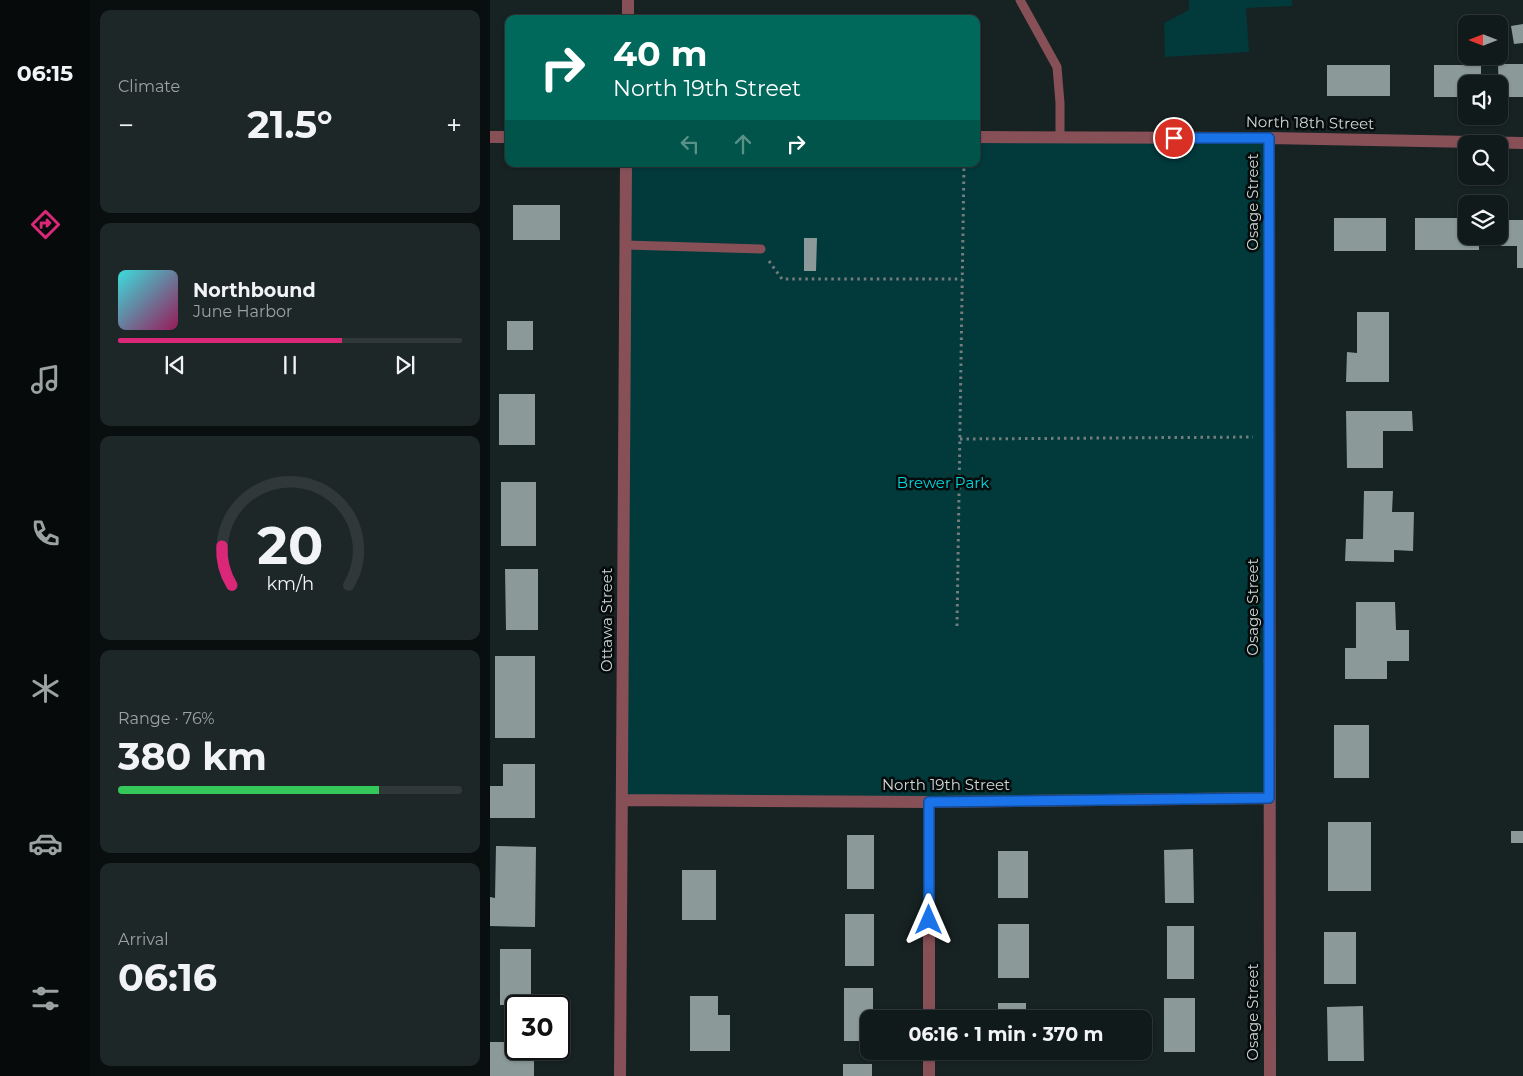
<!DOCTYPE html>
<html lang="en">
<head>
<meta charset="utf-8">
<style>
  :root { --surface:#111a1a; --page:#1e2727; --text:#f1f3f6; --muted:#9ca1a2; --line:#303839; --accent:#db2777 }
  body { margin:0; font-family:Montserrat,sans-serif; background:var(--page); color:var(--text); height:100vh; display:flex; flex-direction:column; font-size:19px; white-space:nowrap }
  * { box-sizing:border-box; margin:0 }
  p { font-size:16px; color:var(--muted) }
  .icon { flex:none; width:28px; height:28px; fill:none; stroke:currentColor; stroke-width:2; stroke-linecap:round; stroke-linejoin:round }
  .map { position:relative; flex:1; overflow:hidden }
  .drawer { display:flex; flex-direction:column; gap:10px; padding:10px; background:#090e0e; width:400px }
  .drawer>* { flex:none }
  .guide { position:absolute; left:15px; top:15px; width:475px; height:152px; border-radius:10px; box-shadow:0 1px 4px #0004,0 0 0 1px var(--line); background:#00695c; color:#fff; overflow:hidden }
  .needle { width:32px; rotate:270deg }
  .fabs { position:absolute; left:968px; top:15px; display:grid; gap:10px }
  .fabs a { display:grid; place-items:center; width:50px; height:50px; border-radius:10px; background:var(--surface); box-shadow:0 1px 4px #0004,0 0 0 1px var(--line); font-size:25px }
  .speed { position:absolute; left:15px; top:995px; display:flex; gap:10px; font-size:25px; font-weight:700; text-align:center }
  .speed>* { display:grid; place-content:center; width:65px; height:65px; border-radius:50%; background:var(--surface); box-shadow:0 1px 4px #0004,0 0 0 1px var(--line); line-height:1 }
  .speed .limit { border:2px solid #111; border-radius:8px; background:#fff; color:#111 }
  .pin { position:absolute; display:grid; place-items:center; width:42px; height:42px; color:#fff; margin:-21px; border:2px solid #fff; border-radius:50%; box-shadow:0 1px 5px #0007 }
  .me { position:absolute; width:55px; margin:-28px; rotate:0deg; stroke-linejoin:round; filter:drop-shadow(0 0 4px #0008) }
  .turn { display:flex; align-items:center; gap:18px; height:105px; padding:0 25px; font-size:22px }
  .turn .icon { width:65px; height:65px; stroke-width:2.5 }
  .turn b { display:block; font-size:35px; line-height:42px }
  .lanes { display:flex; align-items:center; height:48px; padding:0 25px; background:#0003; justify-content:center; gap:25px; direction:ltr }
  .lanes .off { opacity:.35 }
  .big { font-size:38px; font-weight:700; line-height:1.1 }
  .drawer .tile { flex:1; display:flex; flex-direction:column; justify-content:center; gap:8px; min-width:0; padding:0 18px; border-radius:10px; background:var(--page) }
  .drawer .dial { align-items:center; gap:0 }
  .dial svg { height:130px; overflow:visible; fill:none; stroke:var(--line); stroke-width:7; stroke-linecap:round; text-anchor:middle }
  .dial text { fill:var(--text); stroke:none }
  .song { display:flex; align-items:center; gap:15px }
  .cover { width:60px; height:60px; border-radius:8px; background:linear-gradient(135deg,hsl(180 70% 55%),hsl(330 70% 35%)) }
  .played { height:5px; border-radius:2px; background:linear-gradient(90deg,var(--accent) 65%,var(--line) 65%) }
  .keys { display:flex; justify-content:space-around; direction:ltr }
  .heat { display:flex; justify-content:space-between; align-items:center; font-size:28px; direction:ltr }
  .charge { height:8px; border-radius:4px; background:linear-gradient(90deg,#34c759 76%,var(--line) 0) }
  .trip { position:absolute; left:370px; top:1010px; width:292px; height:50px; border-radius:10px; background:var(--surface); box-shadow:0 1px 4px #0004,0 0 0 1px var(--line); font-weight:700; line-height:50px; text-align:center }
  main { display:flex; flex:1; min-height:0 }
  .tab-bar { display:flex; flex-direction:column; width:90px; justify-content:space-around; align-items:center; background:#070a0a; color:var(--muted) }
  .tab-bar .icon { width:35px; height:35px }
  .tab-bar .current { color:var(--accent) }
  .tab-bar b { font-size:22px; color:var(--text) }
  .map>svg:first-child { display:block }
</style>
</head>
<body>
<main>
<nav class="tab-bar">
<b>06:15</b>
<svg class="icon current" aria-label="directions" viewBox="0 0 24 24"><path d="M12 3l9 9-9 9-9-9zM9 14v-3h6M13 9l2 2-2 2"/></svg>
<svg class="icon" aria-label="music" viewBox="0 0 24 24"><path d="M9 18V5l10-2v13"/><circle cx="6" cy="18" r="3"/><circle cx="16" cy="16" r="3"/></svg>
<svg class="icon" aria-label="phone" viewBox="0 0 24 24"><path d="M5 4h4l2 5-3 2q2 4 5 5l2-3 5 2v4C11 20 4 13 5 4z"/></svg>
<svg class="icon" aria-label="climate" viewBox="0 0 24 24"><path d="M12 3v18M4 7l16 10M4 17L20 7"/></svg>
<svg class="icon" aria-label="car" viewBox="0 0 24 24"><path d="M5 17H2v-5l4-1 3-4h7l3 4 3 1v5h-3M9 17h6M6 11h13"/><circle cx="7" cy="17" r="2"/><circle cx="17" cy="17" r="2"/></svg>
<svg class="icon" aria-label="filters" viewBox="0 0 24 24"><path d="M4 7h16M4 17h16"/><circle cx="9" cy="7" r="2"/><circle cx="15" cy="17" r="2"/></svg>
</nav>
<section class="drawer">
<div class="tile"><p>Climate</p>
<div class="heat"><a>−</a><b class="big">21.5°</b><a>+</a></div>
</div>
<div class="tile">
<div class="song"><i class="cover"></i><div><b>Northbound</b><p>June Harbor</p></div></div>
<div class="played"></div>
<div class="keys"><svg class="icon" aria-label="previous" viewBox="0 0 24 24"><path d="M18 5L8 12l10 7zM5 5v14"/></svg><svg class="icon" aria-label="pause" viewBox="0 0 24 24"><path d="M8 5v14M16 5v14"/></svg><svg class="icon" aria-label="next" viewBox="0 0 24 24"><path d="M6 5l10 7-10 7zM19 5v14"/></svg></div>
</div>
<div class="tile dial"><svg viewBox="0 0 100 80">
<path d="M14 69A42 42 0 1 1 86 69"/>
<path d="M14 69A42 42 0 0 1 8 45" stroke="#db2777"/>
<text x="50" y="56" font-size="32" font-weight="700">20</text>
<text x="50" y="72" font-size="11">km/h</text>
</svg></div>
<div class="tile"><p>Range · 76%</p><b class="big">380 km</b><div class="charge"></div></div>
<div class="tile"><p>Arrival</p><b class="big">06:16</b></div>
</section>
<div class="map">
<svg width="1033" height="1076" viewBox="0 0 1033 1076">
  <rect width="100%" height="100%" fill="#172223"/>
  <path fill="#02393b" d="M699 0H802V6L756 8 759 52 675 57 674 23 699 10Z
    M486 137 779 138V798L132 800 136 164H486Z"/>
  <path fill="#8b9999" d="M1033 24V43L1024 44 1021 26Z
    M1008 64H1033V97H1009Z
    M837 65H900V96H837Z
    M944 65H991V84H976V97H944Z
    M23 205H70V240H23Z
    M844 218H896V251H844Z
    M925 218H976V236H989V250H925Z
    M1011 220H1033V268H1027V246H1011Z
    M314 238H327L326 271H314Z
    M867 312H899V382H856L857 352 867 353Z
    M17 321H43V350H17Z
    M9 394H45V445H9Z
    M856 411H922L923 431H893V468H857Z
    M11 482H46V546H11Z
    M874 491H903L902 512H924L923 551 904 550V562L855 561 856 539H873Z
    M15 569H48V630H16Z
    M866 602H905L906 630H919V661H897V679H855V648H866Z
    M5 656H45V738H5Z
    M844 725H879V778H844Z
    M13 764H45V818H0V786H13Z
    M838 822H881V891H838Z
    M1021 831H1033V843H1021Z
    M357 835H384V889H357Z
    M6 846 46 847 45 927 0 926V897L5 898Z
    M703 849 704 903H675L674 850Z
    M508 851H538V898H508Z
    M192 870H226V920H192Z
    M355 914H384V966H355Z
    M508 924H539V978H508Z
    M677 926H704V979H677Z
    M834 932H866V984H834Z
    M10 949H41V1005H10Z
    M354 988H383V1019H379V1041H354Z
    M200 996H228V1015H240V1051H200Z
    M674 998H705V1052H674Z
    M508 1003H536V1019H508Z
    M873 1006 874 1061H838L837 1007Z
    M0 1042H26V1049H44V1076H0Z
    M508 1051H536V1056H508Z
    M353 1064H382V1076H353Z"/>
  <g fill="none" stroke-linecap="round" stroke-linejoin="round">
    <path stroke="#747d7d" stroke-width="3" stroke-dasharray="2.5 4" stroke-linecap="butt" d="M279 261 292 279H472
      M470 439 763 437
      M467 626 474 164"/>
    <path stroke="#875057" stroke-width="9" d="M530 0 567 67 570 103V138
      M136 245 271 249"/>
    <path stroke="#875057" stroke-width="12" d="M138 19V0
      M0 137H19
      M486 137 779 138 1033 143
      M779 138 780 1076
      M132 800 439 802 779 798
      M439 802V1019
      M439 1051V1076
      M130 1076 136 164"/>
  </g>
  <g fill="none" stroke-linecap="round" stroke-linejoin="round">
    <defs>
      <path id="route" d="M439 920V802L779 798V138H684"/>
    </defs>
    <use href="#route" stroke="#114b97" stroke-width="12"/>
    <use href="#route" stroke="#1a73e8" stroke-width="9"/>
  </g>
  <g text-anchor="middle" stroke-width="5" stroke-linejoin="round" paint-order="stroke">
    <g font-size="15" fill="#cfd6d6" stroke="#060b0b">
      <text transform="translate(820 123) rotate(1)" y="5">North 18th Street</text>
      <text transform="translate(763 202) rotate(-90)" y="5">Osage Street</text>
      <text transform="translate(763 607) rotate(-90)" y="5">Osage Street</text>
      <text transform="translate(117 620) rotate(-90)" y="5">Ottawa Street</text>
      <text x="456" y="790">North 19th Street</text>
      <text transform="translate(763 1012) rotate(-90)" y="5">Osage Street</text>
    </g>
    <g font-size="15" fill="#00d9de" stroke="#060b0b">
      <text x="453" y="488">Brewer Park</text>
    </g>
  </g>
</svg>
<div class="fabs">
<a><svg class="needle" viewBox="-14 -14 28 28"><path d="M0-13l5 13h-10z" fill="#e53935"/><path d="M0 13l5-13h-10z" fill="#9ca1a2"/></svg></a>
<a><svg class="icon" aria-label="sound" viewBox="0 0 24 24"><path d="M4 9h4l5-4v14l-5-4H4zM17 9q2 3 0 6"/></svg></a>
<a><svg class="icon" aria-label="search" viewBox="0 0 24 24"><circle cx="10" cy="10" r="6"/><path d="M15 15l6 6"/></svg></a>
<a><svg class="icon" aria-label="layers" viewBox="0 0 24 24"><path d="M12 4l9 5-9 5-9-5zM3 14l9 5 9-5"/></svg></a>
</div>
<div class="speed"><div class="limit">30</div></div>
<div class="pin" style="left:684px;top:138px;background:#d93025"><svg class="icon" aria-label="arrive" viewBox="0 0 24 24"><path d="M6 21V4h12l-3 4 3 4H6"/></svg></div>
<svg class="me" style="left:439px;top:920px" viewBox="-20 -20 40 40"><path d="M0-17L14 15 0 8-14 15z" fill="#1a73e8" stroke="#fff" stroke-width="4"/></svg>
<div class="trip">06:16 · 1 min · 370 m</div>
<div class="guide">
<div class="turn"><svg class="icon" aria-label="right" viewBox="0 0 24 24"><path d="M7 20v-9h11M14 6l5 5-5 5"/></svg><div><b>40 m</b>North 19th Street</div></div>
<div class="lanes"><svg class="icon off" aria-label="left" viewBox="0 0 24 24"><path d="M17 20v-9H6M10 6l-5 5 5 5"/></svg><svg class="icon off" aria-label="ahead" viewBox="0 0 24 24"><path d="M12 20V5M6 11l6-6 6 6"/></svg><svg class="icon" aria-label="right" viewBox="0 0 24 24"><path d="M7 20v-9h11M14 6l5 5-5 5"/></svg></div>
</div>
</div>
</main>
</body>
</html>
